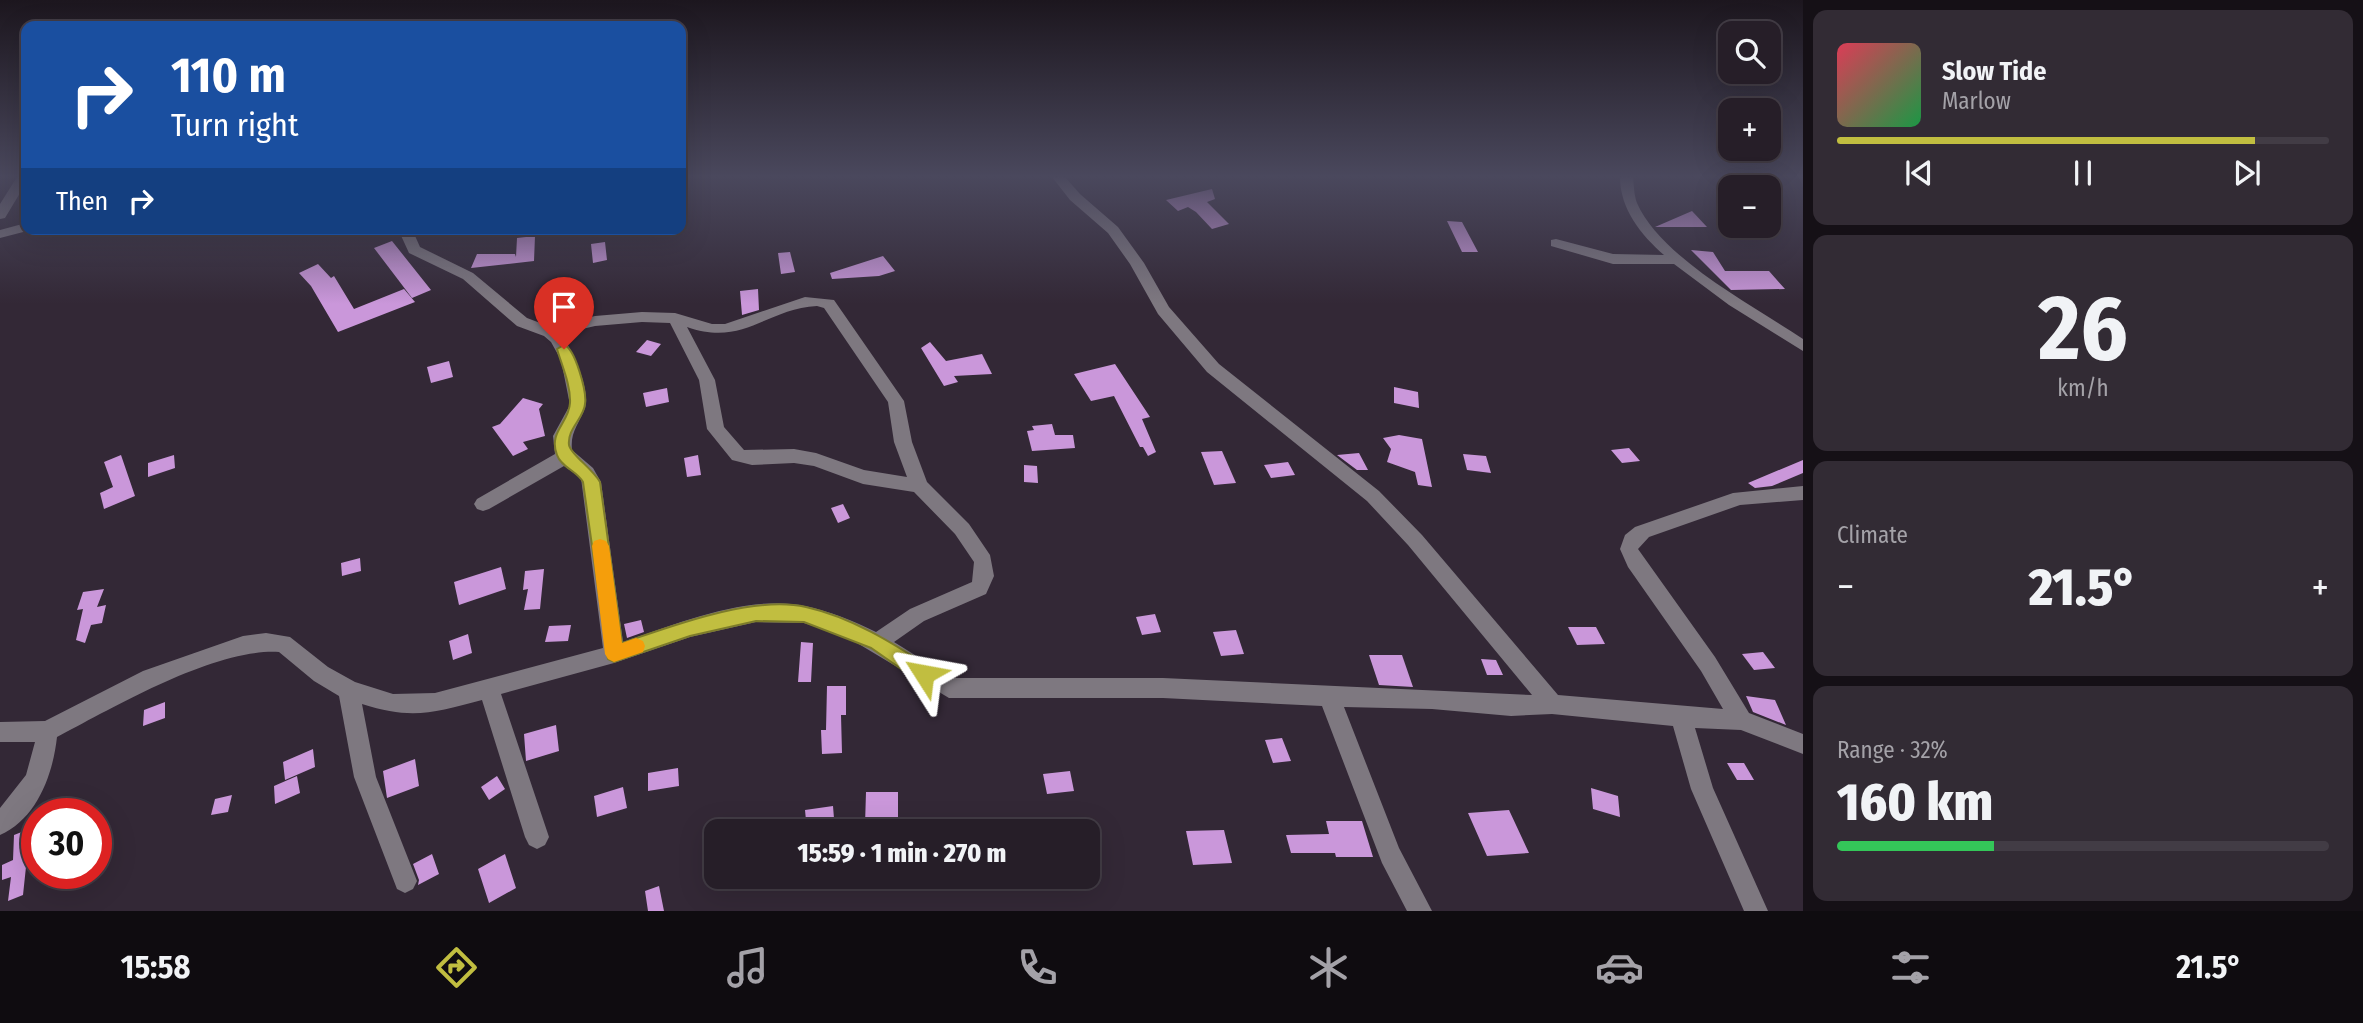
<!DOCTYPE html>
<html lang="en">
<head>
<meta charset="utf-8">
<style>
  :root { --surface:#261e28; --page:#322b34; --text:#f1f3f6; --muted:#a4a2a8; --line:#423c45; --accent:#c1be40 }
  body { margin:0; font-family:"Fira Sans Condensed",sans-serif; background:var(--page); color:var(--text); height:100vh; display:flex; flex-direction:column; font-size:26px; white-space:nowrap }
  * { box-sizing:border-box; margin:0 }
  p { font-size:23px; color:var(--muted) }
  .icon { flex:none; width:38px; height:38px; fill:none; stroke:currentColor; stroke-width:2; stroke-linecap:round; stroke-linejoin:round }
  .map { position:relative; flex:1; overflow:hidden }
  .details { display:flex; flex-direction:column; gap:10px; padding:10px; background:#151016; width:560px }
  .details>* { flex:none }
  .banner { position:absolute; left:21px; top:21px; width:665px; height:214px; border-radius:14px; box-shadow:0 7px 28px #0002,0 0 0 2px var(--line); background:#1a4fa0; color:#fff; overflow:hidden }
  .controls { position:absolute; left:1718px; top:21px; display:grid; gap:14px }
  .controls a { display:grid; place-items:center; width:63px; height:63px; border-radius:14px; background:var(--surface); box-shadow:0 7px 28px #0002,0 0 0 2px var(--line); font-size:35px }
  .speed { position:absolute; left:21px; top:798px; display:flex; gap:14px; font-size:35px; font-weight:700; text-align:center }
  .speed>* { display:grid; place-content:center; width:91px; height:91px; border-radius:50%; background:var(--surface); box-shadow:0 7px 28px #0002,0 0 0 2px var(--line); line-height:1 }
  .speed .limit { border:10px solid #d22; background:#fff; color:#111 }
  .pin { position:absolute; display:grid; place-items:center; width:60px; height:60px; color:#fff; margin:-72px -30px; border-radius:50% 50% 50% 0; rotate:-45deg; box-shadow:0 0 7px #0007 }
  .pin .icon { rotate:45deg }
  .me { position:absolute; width:77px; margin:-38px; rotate:304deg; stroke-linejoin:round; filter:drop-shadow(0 0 5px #0008) }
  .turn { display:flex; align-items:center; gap:24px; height:147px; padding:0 35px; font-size:32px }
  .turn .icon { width:91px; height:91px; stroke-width:2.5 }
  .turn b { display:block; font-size:49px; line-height:60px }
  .then { display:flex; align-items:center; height:66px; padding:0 35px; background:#0003; gap:14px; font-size:26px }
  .big { font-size:52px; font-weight:800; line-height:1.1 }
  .details .widget { flex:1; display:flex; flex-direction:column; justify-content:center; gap:10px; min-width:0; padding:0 24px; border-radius:14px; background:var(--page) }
  .details .dial { align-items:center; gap:0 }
  .dial b { font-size:91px; line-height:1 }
  .song { display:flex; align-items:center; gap:21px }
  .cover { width:84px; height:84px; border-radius:10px; background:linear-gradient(135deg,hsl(350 70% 55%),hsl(140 70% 35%)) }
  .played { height:7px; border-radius:4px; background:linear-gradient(90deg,var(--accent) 85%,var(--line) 85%) }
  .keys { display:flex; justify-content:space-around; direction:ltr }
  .heat { display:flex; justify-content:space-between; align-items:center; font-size:38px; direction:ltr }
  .charge { height:10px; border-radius:5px; background:linear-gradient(90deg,#34c759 32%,var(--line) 0) }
  .trip { position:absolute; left:704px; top:819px; width:396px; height:70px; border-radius:14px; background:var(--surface); box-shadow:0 7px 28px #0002,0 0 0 2px var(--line); font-weight:800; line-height:70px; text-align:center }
  .tabs { display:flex; height:112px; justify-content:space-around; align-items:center; background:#0f0c10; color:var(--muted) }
  .tabs .icon { width:49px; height:49px }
  .tabs .on { color:var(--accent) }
  .tabs b { font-size:32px; color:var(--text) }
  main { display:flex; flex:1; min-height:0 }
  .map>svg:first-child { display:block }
</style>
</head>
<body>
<main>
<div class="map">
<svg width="1803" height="911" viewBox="0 0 1803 911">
  <rect width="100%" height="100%" fill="#332836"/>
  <path fill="#ca97da" d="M1212 189 1215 199 1207 202 1229 224 1212 229 1196 212 1188 207 1178 211 1166 200Z
    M1692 211 1707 227H1655Z
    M1447 221 1462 222 1478 252H1462Z
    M535 236 534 261 471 268 477 254H515L516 257 517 238Z
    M392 241 431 290 412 298 374 248Z
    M605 242 607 260 593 263 591 244Z
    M1691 250 1713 252 1725 271H1769L1785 289 1731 290Z
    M790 252 795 272 781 274 778 253Z
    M883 256 895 271 879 276 832 279 830 273Z
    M318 264 331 278 334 276 354 309 404 289 415 302 338 332 311 286 299 273Z
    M758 289 759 310 742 315 740 291Z
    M588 292 586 316 569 319 570 294Z
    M647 340 661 344 651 356 636 352Z
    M930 342 946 361 982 354 992 374 954 376 958 382 944 386 921 348Z
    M449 361 453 377 431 383 427 367Z
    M1115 364 1150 417 1142 419 1156 452 1148 456 1143 447H1140L1114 396 1091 401 1074 374Z
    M1394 387 1418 392 1419 408 1394 403Z
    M667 388 669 402 646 407 643 393Z
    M523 398 543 404 539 409 545 436 523 442 528 449 513 456 492 427 500 424Z
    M1052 424 1055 435H1073L1075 448 1032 451 1027 431 1034 430 1032 426Z
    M1399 435 1422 439 1432 487 1418 485 1415 472 1387 462 1391 449 1383 438Z
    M1629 448 1640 461 1622 463 1611 450Z
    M1222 451 1236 483 1214 485 1201 452Z
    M1359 453 1368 470H1357L1337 455Z
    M1463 454 1486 456 1491 473 1467 470Z
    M121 455 135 496 104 509 100 493 113 487 104 462Z
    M174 455 175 468 148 477V463Z
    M698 455 701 475 687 477 684 458Z
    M1803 460V473L1772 486 1755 488 1748 483Z
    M1288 462 1295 475 1271 478 1264 465Z
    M1024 465 1037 466 1038 483 1024 482Z
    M843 504 850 518 838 523 831 508Z
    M360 558 361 571 342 576 341 563Z
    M501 567 506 589 459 605 454 582Z
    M544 569 540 609 524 610 528 589 523 590 525 571Z
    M104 589 97 607 106 605 102 623 91 625 85 643 76 640 83 609 77 610 83 592Z
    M1155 614 1161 632 1142 635 1136 617Z
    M641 620 644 632 627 638 624 624Z
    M571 625 568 641 545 642 549 626Z
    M1568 627H1596L1605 644 1577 645Z
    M1236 630 1244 654 1221 656 1213 632Z
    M468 634 472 653 453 660 449 641Z
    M801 642 813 643 811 682H798Z
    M1763 652 1775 668 1754 670 1742 654Z
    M1369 655H1402L1413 687 1379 685Z
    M1481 659 1496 660 1503 675H1487Z
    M827 686H846V715H841L842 753 822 754 821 730H826Z
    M1746 696 1775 700 1786 725 1753 712Z
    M165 702V718L143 726 144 710Z
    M556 725 559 751 526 761 524 734Z
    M1282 738 1291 761 1273 763 1265 740Z
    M313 749 315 767 285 780 283 762Z
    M415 759 419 786 387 798 383 771Z
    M1727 763H1744L1754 780H1737Z
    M678 768 679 786 648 791V773Z
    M1070 771 1074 791 1047 794 1043 774Z
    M297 776 300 793 275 804 274 786Z
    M497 776 505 789 489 800 481 787Z
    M623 787 627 808 597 817 594 796Z
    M1591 788 1618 796 1620 817 1593 809Z
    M866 792H898V825H865Z
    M232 795 228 812 211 815 215 799Z
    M833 806 835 831H807L805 810Z
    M1509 810 1529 853 1487 856 1468 813Z
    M1326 821H1362L1373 857H1336L1335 853H1291L1286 835 1329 834Z
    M37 826V844L28 848 23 895 8 901 11 877 2 880V865L13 860 14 835Z
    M1224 830 1232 863 1193 865 1186 831Z
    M432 854 439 874 418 885 419 880 413 864Z
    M505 854 516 888 489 903 478 869Z
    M659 886 664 911H648L645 891Z"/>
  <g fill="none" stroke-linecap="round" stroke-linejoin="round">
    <path fill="#7e7880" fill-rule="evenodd" d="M17 177H26V183L5 218 0 219V204Z
      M1052 177H1065L1080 194 1118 227 1144 263 1169 307 1219 364 1379 491 1422 535 1558 695 1723 709 1701 671 1628 567 1620 549 1625 535 1635 527 1733 493 1803 486V500L1740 505 1649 537 1638 549 1715 657 1749 713 1803 734V754L1741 730 1695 728 1713 788 1768 911H1744L1691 789 1673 726 1552 714 1511 716 1432 709 1344 707 1399 848 1432 911H1407L1382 863 1322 706 1163 698H949L847 637 804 623 756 622 690 637 614 663 501 694 549 837 545 845 537 849 529 845 525 837 482 700C433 713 412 720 362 704L376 777 417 881 413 889 405 893 397 889 354 777 339 696 314 681 279 652C215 648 114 707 57 737 53 774 37 819 0 835V808L26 775 35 742H0V722L45 721 143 671 243 636 266 633 290 637 328 667 355 682 393 694 435 693 603 648 581 478 564 466 489 509 483 511 477 509 474 504 477 499 555 454 553 436 570 405 561 360 551 342 544 336 517 326 463 279 409 253 398 229H412L420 247 473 273 527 318 551 327 595 316 642 312 675 313 712 324H725L805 297 834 300 904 401 912 442 927 482 969 524 990 555 994 576 986 594 924 621 894 642 952 678H1163L1532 695 1408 545 1367 501 1207 372 1158 314 1130 264 1108 233 1070 200ZM817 306 824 308 888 402 894 442 907 477 864 470 816 453 794 449 744 450 724 427 715 380 687 327C744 347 765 309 817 306ZM642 322 670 323 699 380 707 429 732 460 752 465 794 463 814 466 863 484 914 492 955 534 974 562 972 582 910 609 876 632C854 621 829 611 805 606 748 594 676 624 623 642L601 482 593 468 572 450C570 432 579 424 585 408 591 390 572 349 561 334L595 326Z
      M1620 177H1633C1634 186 1634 195 1637 203 1661 258 1754 306 1803 339V351L1729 305 1674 264H1613L1551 246V240L1556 239 1613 254 1664 255C1641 235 1620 209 1620 177Z
      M26 223V229L31 230 0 238V230Z"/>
  </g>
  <linearGradient id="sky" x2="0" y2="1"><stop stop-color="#1c161e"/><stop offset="0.58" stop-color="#4a485d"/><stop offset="1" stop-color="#4a485d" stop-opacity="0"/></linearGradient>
  <rect width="1803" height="304" fill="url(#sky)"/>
  <path fill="#c1be40" stroke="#7d7c2a" stroke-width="2" d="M564 345C575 348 587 392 585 404 584 418 567 429 569 445 571 455 592 468 600 482L622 643C672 626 753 595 806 607 851 617 893 643 931 668L933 674 931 680 924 682 917 680 871 648 804 622 756 621 690 636 614 662 608 659 583 482C577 471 561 467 557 455 548 432 569 423 570 403 571 386 562 366 557 349Z"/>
  <path fill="#f59e0b" d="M600 539 606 541 609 546 622 643 636 638 643 641 645 646 643 652 614 662 608 659 605 654 592 546 594 541Z"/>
</svg>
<div class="controls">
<a><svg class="icon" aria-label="search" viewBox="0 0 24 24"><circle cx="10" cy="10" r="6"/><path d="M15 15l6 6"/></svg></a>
<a>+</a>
<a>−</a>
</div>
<div class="speed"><div class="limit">30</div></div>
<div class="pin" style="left:564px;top:349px;background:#d93025"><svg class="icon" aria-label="arrive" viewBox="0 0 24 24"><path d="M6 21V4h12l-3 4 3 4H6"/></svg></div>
<svg class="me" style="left:924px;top:674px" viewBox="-20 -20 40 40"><path d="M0-17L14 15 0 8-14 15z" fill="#c1be40" stroke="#fff" stroke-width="4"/></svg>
<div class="trip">15:59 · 1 min · 270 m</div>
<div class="banner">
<div class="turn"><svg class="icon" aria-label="right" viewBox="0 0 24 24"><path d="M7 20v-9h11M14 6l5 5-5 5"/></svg><div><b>110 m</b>Turn right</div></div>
<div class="then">Then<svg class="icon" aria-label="right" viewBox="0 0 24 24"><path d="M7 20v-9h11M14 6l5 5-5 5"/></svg></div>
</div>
</div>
<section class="details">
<div class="widget">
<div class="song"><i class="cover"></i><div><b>Slow Tide</b><p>Marlow</p></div></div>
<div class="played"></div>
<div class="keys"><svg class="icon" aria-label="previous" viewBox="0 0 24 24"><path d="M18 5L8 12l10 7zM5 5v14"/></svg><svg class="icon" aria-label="pause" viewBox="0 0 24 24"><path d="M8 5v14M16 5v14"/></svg><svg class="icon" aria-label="next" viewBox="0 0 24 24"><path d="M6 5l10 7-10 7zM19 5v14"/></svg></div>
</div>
<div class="widget dial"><b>26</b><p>km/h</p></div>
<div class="widget"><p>Climate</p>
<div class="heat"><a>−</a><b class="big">21.5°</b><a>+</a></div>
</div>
<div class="widget"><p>Range · 32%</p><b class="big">160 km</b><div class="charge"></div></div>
</section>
</main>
<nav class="tabs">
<b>15:58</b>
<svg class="icon on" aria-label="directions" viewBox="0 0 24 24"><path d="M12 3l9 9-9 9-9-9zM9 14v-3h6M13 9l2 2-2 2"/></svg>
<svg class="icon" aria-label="music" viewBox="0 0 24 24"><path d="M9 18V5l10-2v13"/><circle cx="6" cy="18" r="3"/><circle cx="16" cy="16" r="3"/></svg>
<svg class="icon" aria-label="phone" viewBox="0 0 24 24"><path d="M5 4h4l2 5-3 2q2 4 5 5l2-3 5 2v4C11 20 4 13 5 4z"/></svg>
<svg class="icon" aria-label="climate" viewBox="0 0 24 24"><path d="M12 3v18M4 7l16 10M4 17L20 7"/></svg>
<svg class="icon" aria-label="car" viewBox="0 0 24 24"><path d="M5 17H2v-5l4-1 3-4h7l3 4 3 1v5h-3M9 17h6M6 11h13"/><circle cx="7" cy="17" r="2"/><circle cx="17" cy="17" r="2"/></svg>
<svg class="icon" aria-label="filters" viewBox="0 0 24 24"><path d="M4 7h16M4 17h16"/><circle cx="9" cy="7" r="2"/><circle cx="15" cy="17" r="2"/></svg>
<b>21.5°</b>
</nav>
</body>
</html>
